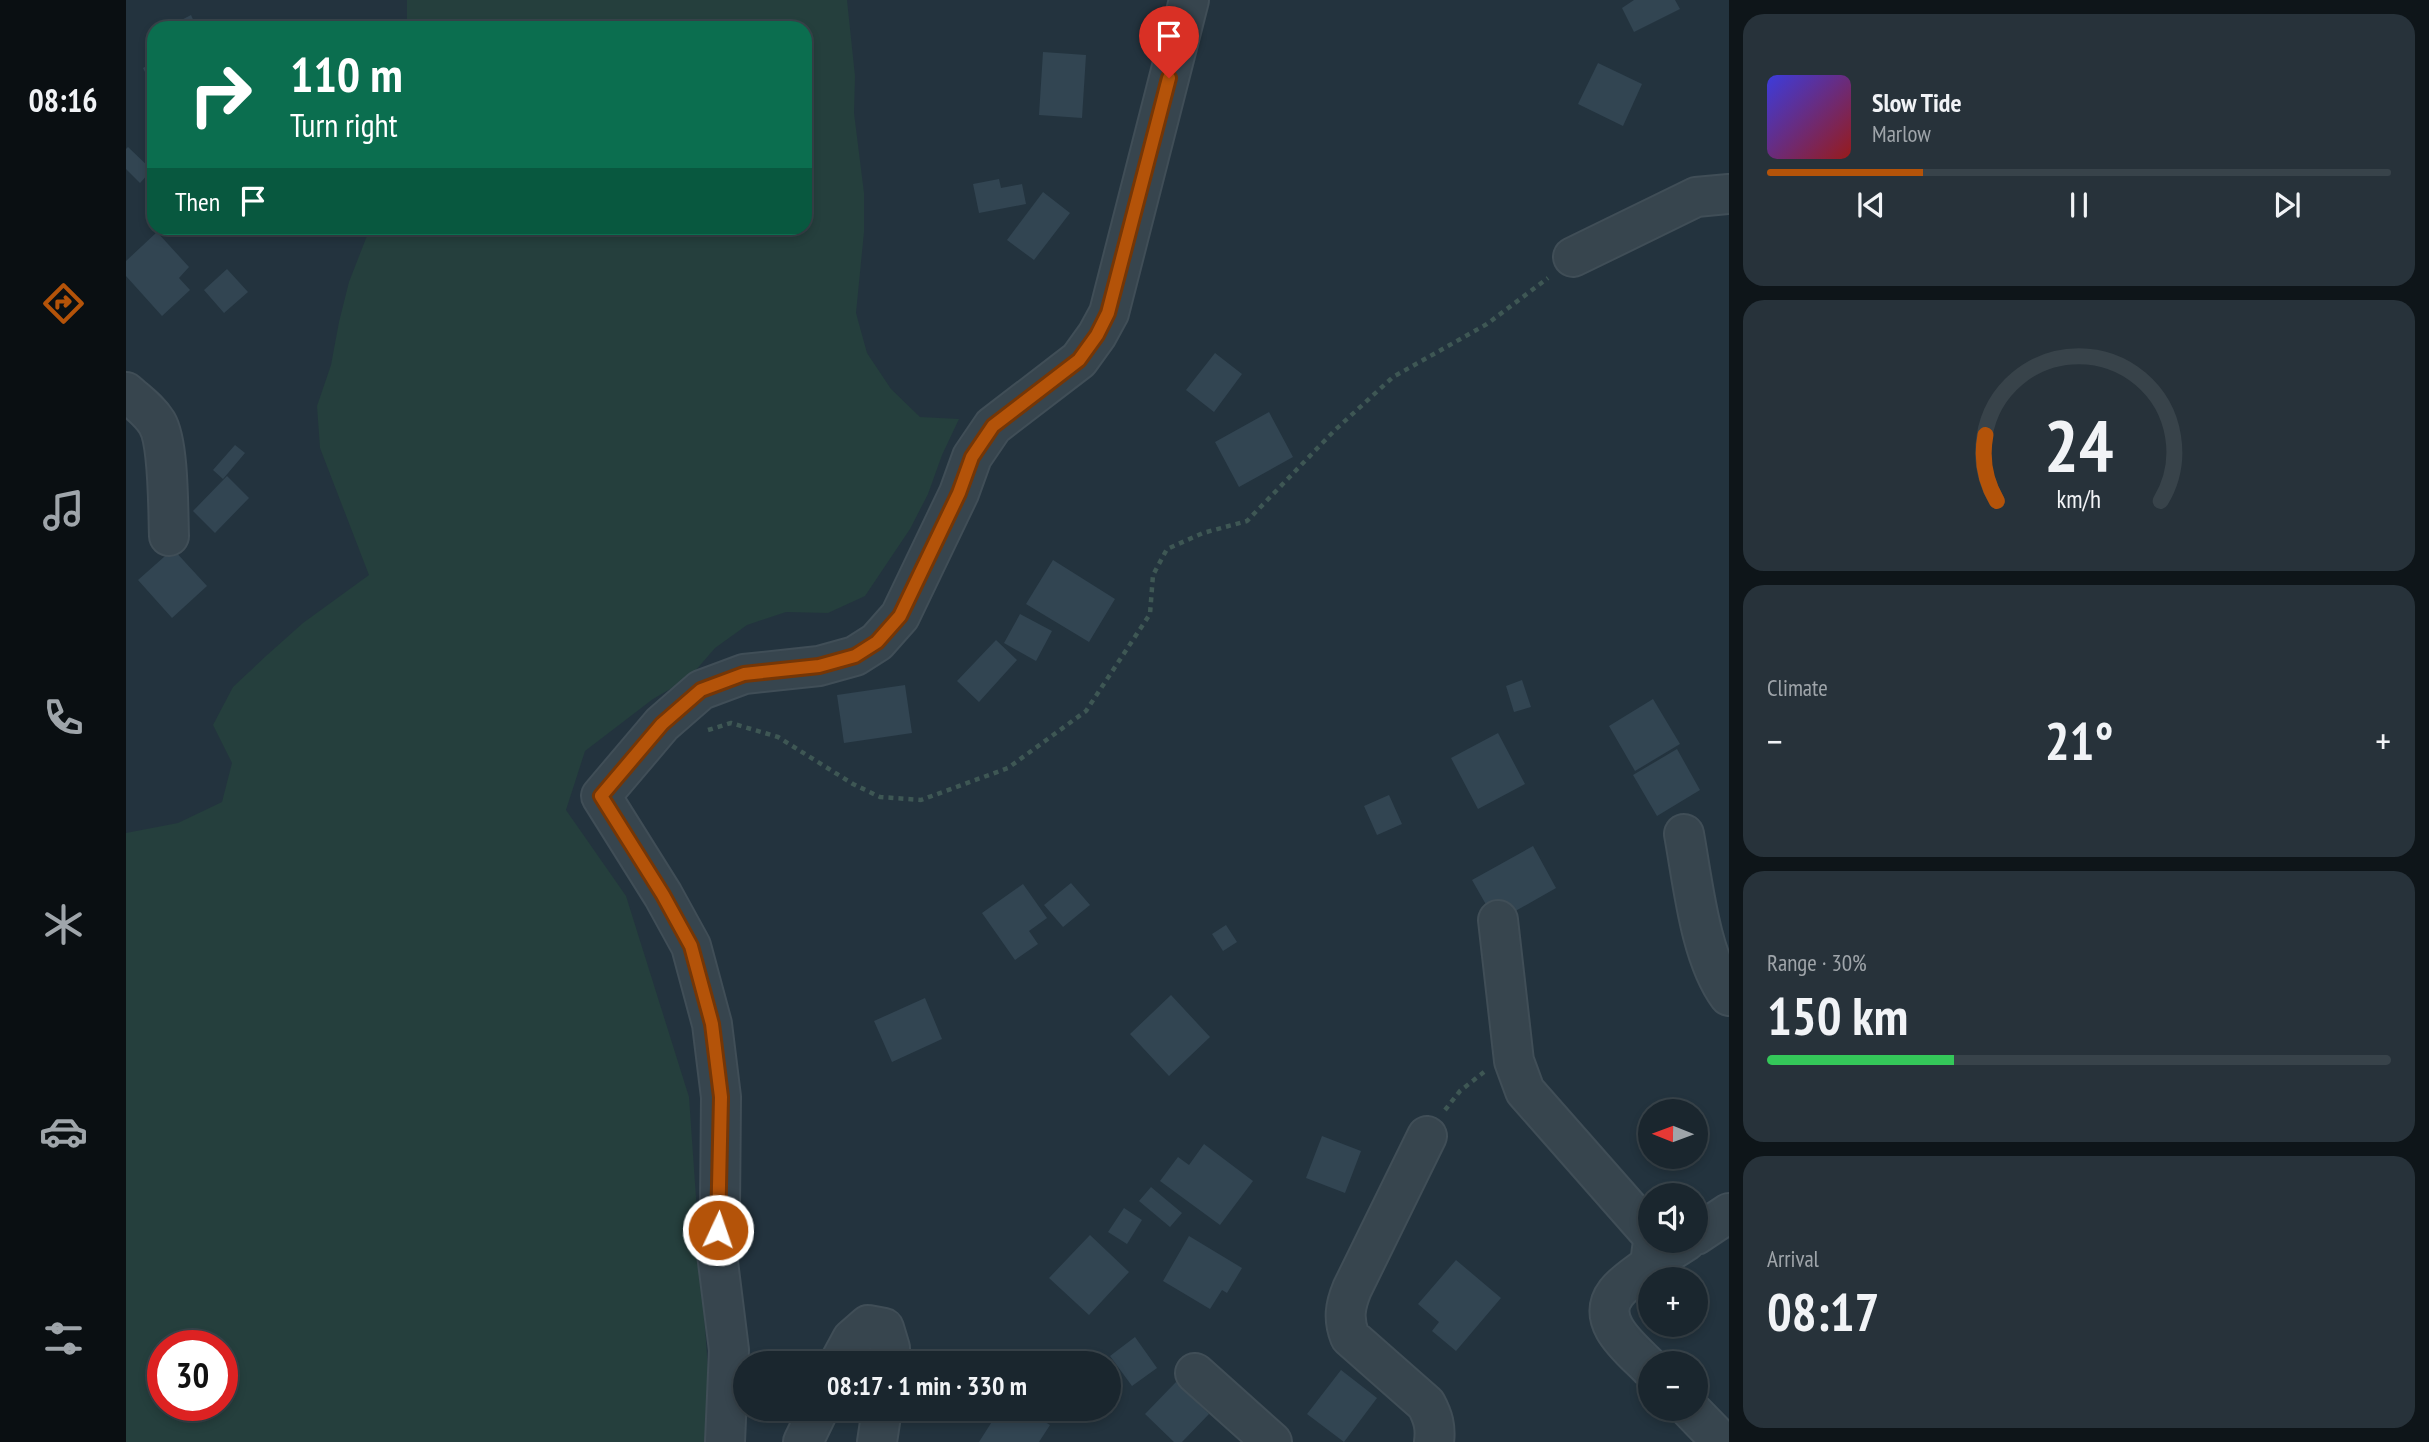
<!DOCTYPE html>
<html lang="en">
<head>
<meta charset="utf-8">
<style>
  :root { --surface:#1a262e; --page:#27323a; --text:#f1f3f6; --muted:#9fa5aa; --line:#38434a; --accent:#b45309 }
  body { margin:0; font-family:"PT Sans Narrow",sans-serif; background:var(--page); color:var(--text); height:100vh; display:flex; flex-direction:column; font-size:26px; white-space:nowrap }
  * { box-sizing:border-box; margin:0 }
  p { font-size:23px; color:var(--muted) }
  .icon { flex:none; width:38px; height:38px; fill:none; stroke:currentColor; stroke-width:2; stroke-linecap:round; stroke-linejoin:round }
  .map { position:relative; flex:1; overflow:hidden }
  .panel { display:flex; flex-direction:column; gap:14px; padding:14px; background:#0e1519; width:700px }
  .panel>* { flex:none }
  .top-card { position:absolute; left:21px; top:21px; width:665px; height:214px; border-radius:21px; box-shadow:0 4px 10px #0003,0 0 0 2px var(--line); background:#0b6e4f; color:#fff; overflow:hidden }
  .needle { width:46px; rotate:271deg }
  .tools { position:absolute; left:1512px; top:1099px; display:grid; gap:14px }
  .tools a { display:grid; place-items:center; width:70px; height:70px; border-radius:50%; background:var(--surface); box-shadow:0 4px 10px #0003,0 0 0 2px var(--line); font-size:35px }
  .speed { position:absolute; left:21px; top:1330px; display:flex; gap:14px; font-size:35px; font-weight:700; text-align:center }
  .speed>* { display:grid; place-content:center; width:91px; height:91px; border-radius:50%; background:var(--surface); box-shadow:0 4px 10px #0003,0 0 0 2px var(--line); line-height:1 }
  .speed .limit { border:10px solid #d22; background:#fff; color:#111 }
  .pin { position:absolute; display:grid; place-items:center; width:60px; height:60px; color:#fff; margin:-72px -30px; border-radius:50% 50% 50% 0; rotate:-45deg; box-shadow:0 0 7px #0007 }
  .pin .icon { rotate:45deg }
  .me { position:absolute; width:77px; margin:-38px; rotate:3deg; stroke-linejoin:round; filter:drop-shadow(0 0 5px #0008) }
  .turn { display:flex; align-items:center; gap:24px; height:147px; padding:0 28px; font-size:32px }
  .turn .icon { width:91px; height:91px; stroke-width:2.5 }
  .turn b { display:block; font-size:49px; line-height:60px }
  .then { display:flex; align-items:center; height:66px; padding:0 28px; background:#0003; gap:14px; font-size:26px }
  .big { font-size:52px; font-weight:600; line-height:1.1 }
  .panel .tile { flex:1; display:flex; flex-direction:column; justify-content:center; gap:10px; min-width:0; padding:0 24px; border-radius:21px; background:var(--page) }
  .panel .dial { align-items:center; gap:0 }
  .dial svg { height:182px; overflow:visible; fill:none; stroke:var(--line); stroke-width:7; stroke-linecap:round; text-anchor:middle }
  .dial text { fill:var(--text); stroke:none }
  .song { display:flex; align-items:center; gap:21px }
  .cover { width:84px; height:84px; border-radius:10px; background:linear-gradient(135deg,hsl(240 70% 55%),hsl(0 70% 35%)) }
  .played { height:7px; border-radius:4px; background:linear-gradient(90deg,var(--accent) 25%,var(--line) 25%) }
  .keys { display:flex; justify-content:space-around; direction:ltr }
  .heat { display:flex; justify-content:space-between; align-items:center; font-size:38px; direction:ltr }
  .charge { height:10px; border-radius:5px; background:linear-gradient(90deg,#34c759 30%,var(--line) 0) }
  .trip { position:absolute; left:607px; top:1351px; width:388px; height:70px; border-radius:35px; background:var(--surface); box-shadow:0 4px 10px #0003,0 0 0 2px var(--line); font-weight:600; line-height:70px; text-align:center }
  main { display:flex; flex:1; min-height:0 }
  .menu { display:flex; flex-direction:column; width:126px; justify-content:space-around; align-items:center; background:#0a0f12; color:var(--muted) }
  .menu .icon { width:49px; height:49px }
  .menu .active { color:var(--accent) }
  .menu b { font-size:32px; color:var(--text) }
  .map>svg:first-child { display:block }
</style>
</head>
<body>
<main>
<nav class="menu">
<b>08:16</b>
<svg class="icon active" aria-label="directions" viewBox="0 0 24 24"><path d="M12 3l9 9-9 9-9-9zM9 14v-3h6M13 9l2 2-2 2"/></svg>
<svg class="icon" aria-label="music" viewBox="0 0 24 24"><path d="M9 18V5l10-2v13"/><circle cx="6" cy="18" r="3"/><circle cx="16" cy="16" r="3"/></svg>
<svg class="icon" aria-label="phone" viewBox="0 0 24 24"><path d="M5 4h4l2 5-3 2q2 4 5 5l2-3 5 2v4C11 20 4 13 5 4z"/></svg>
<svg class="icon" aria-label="climate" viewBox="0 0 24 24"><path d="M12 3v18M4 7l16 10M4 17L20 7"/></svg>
<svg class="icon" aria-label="car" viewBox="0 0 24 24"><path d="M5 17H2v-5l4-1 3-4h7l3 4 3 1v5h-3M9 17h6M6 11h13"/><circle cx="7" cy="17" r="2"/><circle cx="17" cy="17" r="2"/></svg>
<svg class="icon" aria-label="filters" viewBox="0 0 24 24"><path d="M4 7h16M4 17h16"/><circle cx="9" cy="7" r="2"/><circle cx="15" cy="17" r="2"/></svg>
</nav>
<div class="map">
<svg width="1603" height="1442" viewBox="0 0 1603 1442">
  <rect width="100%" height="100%" fill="#23333e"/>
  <path fill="#253f3d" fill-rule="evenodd" d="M281 0H721L729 76 728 113 738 193V232L730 313 741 353 765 389 794 417 833 419 816 455 802 494 784 529 739 596 702 613 660 612 621 625 589 648 563 678 527 699 459 751 440 810 500 896 563 1097 587 1442H0V833L52 823 96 802 106 763 87 725 107 687 140 656 177 623 243 575 194 448 191 406 205 365 213 322 223 282 244 228H679V28H281ZM37 1346H96V1405H37Z"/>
  <path fill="#324552" d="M1508 0H1549L1554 9 1508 32 1496 8Z
    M65 15 71 28H40Z
    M917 52 960 55 956 118 913 115Z
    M28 62V90L17 68Z
    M1472 63 1516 84 1497 126 1452 104Z
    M2 147 26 170 14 183 0 169V149Z
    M873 179 875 188 896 184 900 204 853 213 847 184Z
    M917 192 944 213 908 260 881 240Z
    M31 232 63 267 53 278 64 290 36 316 0 276V261Z
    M101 269 122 292 98 313 78 290Z
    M1089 353 1116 374 1088 412 1060 390Z
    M1143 412 1167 457 1113 487 1089 442Z
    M109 445 119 453 97 479 87 470Z
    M101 476 123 498 89 533 67 511Z
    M47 549 81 586 46 618 12 580Z
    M927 560 989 599 963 642 900 604Z
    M894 614 926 631 910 661 878 643Z
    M870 640 891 660 853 702 831 681Z
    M1396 680 1405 707 1388 712 1380 686Z
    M779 685 786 733 718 743 711 695Z
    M1527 699 1554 744 1509 771 1483 726Z
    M1372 733 1399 784 1352 809 1325 758Z
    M1551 749 1574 790 1531 816 1507 775Z
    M1263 795 1276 824 1251 835 1238 806Z
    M1407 846 1430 888 1370 922 1346 880Z
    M945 883 964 905 937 927 918 905Z
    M897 884 921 918 903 931 912 944 889 960 856 913Z
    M1100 925 1111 942 1097 951 1086 934Z
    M1045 995 1084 1037 1043 1076 1004 1034Z
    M799 998 816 1039 766 1062 748 1021Z
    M1196 1136 1235 1151 1219 1193 1180 1178Z
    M1078 1144 1127 1181 1094 1225 1034 1181 1052 1157 1063 1165Z
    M1025 1187 1056 1213 1044 1227 1013 1201Z
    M998 1208 1016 1220 1001 1244 982 1232Z
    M964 1235 1003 1272 963 1315 923 1278Z
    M1063 1236 1116 1268 1101 1293 1096 1290 1084 1309 1037 1281Z
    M1330 1260 1375 1298 1330 1351 1306 1331 1313 1322 1292 1304Z
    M1009 1337 1031 1368 1006 1386 984 1356Z
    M1215 1370 1251 1398 1218 1442 1181 1414Z
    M1050 1382 1083 1414 1056 1442H1048L1019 1414Z
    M874 1409H898L924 1425 913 1442H853Z"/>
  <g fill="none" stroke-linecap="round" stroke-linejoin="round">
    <defs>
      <path id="minor" d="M1447 257 1570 197 1603 194
        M0 392C11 402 23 410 31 423 43 443 42 510 43 536
        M1558 834C1567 883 1574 957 1603 996
        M1372 920 1388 1061 1399 1091 1524 1233
        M1301 1136 1226 1289C1219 1306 1217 1319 1224 1337L1300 1404C1307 1417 1310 1427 1308 1442
        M1570 1235 1603 1213
        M1524 1264 1560 1241
        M713 1363 726 1339 742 1325 758 1328 764 1348 763 1363
        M1524 1368C1507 1350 1468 1322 1490 1293 1498 1282 1514 1273 1524 1264L1527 1241
        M1069 1373 1146 1442
        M1564 1409 1596 1442
        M599 1442 603 1350 591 1254 594 1206 595 1097 586 1024 565 946 537 895 475 796 536 724 575 690 618 674 693 666 729 656 751 642 774 616 833 493 846 457 867 426 953 360 971 335 983 313 1063 0
        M677 1442 693 1409
        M751 1442 756 1409"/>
    </defs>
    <use href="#minor" stroke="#404e57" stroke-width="42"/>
    <path stroke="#3e5754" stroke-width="4.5" stroke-dasharray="5 5" stroke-linecap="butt" d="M582 730 605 723 652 737 727 784 754 797 795 800 882 768 960 711 1024 614 1027 575 1041 549 1077 533 1121 521 1209 430 1267 377 1361 324 1422 278
      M1319 1110 1334 1091 1358 1072"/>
    <use href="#minor" stroke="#37454e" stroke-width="38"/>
  </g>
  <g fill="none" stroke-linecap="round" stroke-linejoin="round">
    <defs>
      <path id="route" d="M592 1230 595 1097 586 1024 565 946 537 895 475 796 536 724 575 690 618 674 693 666 729 656 751 642 774 616 833 493 846 457 867 426 953 360 971 335 982 313 1043 78"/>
    </defs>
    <use href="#route" stroke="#753606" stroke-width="18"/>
    <use href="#route" stroke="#b45309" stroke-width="12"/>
  </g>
</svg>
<div class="tools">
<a><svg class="needle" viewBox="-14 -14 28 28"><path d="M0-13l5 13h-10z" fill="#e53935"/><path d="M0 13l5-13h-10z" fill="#9fa5aa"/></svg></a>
<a><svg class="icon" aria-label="sound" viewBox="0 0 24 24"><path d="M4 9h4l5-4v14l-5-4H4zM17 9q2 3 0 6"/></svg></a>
<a>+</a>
<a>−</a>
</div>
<div class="speed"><div class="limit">30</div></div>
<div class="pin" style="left:1043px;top:78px;background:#d93025"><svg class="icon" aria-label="arrive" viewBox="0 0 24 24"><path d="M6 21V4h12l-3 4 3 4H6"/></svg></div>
<svg class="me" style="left:592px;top:1230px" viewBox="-20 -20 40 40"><circle r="17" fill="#b45309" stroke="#fff" stroke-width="3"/><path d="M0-11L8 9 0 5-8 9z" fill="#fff"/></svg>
<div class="trip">08:17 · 1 min · 330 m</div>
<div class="top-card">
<div class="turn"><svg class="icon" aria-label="right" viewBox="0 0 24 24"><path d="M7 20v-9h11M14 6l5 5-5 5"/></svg><div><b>110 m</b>Turn right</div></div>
<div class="then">Then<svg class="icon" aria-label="arrive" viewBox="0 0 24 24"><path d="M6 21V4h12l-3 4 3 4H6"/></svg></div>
</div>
</div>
<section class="panel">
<div class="tile">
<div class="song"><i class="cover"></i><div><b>Slow Tide</b><p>Marlow</p></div></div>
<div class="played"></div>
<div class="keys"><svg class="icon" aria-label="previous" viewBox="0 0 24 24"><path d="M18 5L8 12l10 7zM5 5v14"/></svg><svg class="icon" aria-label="pause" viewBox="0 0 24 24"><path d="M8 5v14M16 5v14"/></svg><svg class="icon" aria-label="next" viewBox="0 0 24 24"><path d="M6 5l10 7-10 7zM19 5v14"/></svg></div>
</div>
<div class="tile dial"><svg viewBox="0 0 100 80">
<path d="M14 69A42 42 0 1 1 86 69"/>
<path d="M14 69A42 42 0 0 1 9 40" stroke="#b45309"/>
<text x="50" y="56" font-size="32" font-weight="700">24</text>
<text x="50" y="72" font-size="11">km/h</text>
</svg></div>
<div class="tile"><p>Climate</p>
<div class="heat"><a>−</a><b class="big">21°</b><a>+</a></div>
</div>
<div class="tile"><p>Range · 30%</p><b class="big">150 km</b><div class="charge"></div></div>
<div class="tile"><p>Arrival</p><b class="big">08:17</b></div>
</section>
</main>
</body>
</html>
